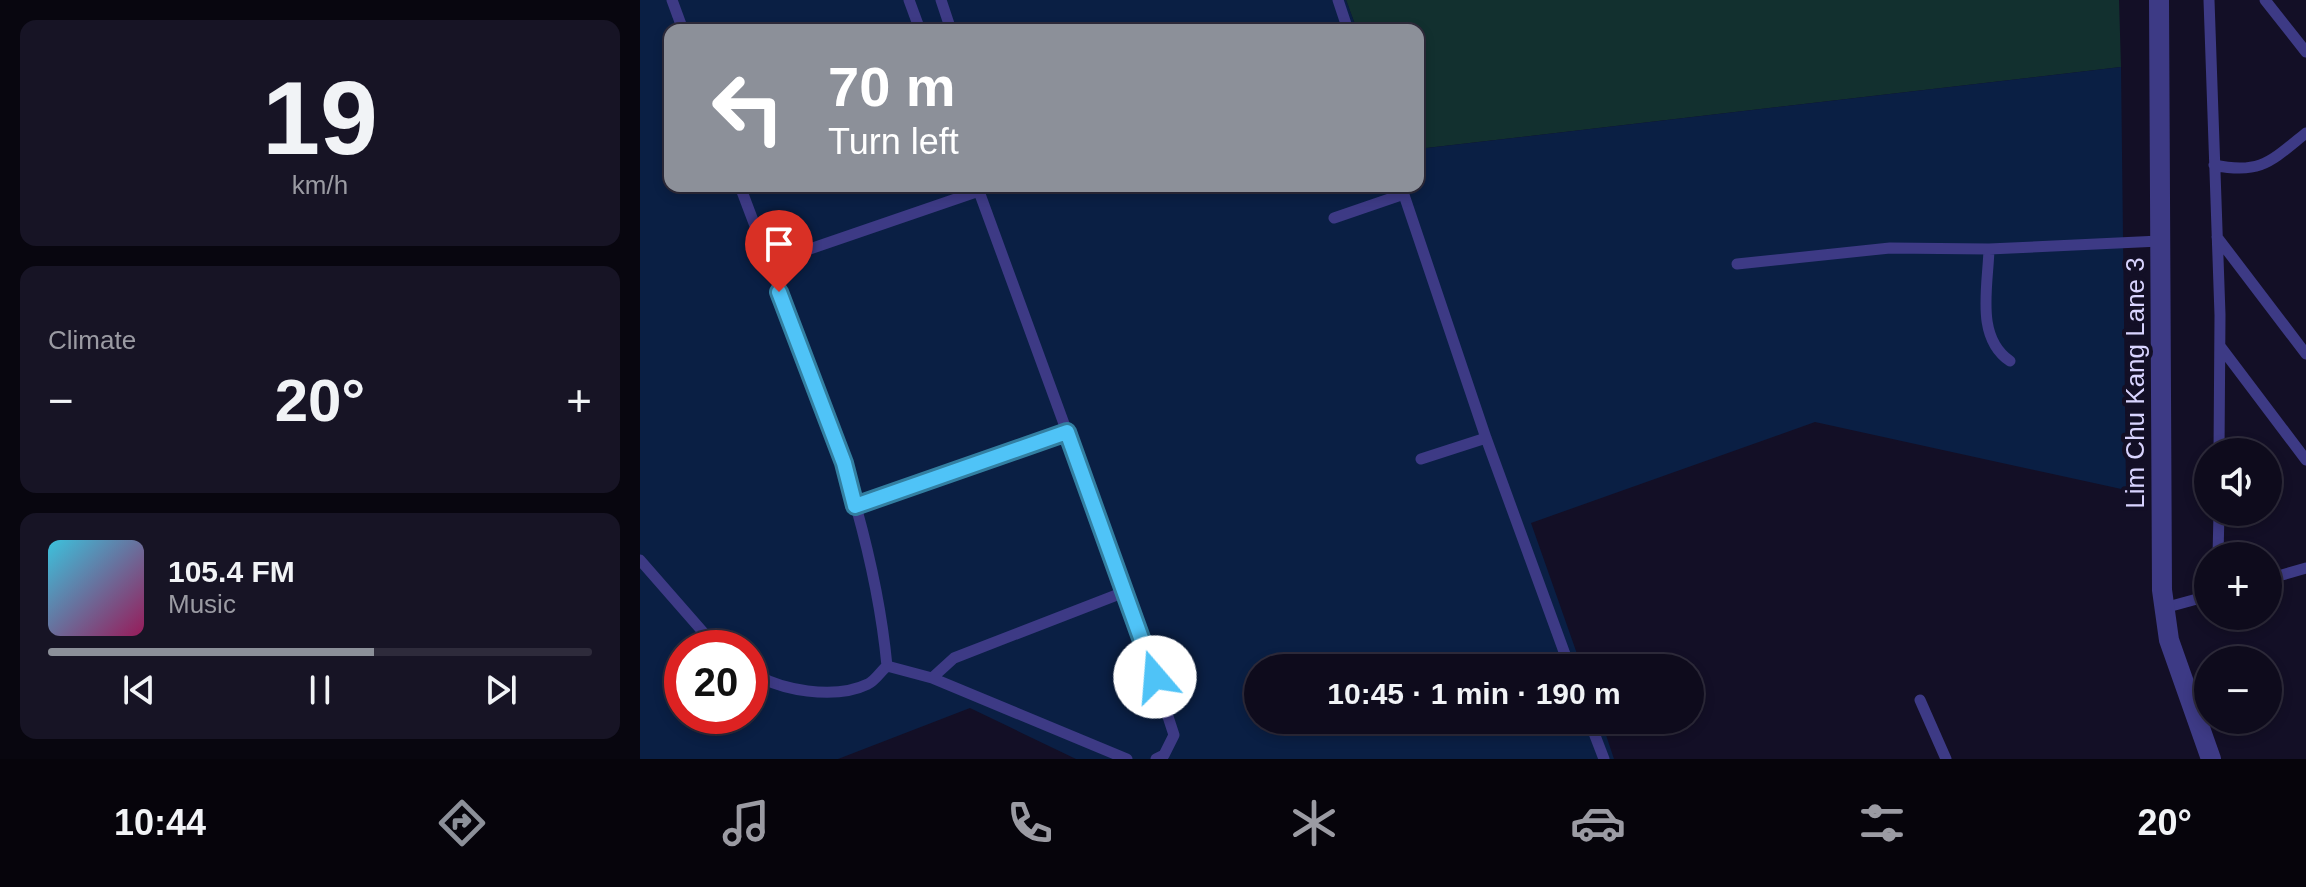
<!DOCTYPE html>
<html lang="en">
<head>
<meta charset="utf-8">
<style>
  :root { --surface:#0e0b1c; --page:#171425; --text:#f1f3f6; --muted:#9b9ba3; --line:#2e2b3b; --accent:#8c9099 }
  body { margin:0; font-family:Helvetica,sans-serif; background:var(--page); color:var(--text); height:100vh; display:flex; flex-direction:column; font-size:30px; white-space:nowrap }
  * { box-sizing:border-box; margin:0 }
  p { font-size:26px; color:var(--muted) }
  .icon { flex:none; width:44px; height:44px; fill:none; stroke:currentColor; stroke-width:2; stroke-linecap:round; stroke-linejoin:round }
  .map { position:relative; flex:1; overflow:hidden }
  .panel { display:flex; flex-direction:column; gap:20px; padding:20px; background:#08060f; width:640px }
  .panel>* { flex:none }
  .banner { position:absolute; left:24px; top:24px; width:760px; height:168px; border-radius:16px; box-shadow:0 4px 12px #0003,0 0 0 2px var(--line); background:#8c9099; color:#fff; overflow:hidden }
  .tools { position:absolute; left:1554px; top:438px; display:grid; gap:16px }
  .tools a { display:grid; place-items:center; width:88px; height:88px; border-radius:50%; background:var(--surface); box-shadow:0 4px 12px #0003,0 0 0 2px var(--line); font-size:40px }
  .speed { position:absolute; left:24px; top:630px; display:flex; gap:16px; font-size:40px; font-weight:700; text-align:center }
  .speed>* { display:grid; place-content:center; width:104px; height:104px; border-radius:50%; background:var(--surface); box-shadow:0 4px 12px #0003,0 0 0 2px var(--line); line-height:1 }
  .speed .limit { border:12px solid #d22; background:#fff; color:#111 }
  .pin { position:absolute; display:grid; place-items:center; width:68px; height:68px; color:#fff; margin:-82px -34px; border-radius:50% 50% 50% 0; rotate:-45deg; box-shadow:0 0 8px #0007 }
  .pin .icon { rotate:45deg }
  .me { position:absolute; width:88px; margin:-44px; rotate:342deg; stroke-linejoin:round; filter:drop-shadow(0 0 6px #0008) }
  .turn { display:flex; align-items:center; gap:28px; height:168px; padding:0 32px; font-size:36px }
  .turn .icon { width:104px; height:104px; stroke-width:2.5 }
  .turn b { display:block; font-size:56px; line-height:68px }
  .big { font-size:60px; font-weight:700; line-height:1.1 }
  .panel .widget { flex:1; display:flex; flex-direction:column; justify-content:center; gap:12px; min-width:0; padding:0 28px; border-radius:16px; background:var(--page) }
  .panel .dial { align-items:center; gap:0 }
  .dial b { font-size:104px; line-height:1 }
  .song { display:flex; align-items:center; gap:24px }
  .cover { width:96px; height:96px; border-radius:12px; background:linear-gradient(135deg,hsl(190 70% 55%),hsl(330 70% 35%)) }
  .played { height:8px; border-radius:4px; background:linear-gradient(90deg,var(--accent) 60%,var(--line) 60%) }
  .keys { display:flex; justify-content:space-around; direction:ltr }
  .heat { display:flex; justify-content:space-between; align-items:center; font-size:44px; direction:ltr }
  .trip { position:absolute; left:604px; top:654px; width:460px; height:80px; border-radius:40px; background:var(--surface); box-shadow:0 4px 12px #0003,0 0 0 2px var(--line); font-weight:700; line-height:80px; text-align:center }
  .tab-bar { display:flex; height:128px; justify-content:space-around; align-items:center; background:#06040b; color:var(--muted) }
  .tab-bar .icon { width:56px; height:56px }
  .tab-bar .current { color:var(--accent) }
  .tab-bar b { font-size:36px; color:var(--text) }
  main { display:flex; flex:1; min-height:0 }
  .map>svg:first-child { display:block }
</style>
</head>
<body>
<main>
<section class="panel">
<div class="widget dial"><b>19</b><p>km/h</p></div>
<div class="widget"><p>Climate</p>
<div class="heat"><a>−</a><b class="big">20°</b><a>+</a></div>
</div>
<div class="widget">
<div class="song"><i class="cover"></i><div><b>105.4 FM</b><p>Music</p></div></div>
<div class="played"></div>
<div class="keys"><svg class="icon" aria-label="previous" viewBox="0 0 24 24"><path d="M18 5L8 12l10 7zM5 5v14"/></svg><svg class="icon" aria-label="pause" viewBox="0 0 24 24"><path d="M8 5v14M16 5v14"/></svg><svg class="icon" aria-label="next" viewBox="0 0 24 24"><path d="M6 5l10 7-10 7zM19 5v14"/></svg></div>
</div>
</section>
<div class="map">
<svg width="1666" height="759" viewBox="0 0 1666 759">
  <rect width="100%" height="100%" fill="#130f26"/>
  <path fill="#12302f" d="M706 0H1479L1481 67 778 149V30H717Z"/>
  <path fill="#0a1f44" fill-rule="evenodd" d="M0 0H706L717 30H30V186H778V149L1481 67 1486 490 1175 422 891 523 942 668H618V720H961L974 759H436L330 708 198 759H0ZM42 648H110V716H42Z"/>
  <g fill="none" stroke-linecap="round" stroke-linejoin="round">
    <path stroke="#3d3a85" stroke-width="11" d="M32 0 43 30
      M269 0 280 30
      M301 0 311 30
      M698 0 708 30
      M1569 0 1580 315 1579 452
      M1625 0 1666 52
      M1574 165C1621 175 1631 161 1666 133
      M100 186C158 343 231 498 247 666 241 671 235 681 228 684 195 700 139 691 110 671
      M761 186 846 438 930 668
      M694 218 764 194
      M1577 237 1666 354
      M1349 249C1348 287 1335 337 1370 361
      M129 263 339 191
      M1097 264 1250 248 1349 249 1520 241
      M1580 346 1666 460
      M427 432 487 591 534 735 524 755 516 759
      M781 459 846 438
      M215 506 427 432 337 186
      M1578 556 1579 512
      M0 560 77 648
      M1628 579 1666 568
      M1524 608 1568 596
      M247 666 292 678 487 759
      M292 678 314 658 487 591
      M1280 700 1306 759
      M949 720 964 759
      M814 721 815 720"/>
    <path stroke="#3d3a85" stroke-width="20" d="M1519 0 1522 590 1529 640 1571 759"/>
  </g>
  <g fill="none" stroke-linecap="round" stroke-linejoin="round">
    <defs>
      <path id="route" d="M139 292 204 463 215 506 427 432 515 677"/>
    </defs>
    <use href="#route" stroke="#337fa1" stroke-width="20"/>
    <use href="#route" stroke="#4fc3f7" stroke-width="14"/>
  </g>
  <g text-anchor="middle" stroke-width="8" stroke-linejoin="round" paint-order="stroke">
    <g font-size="26" fill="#d9d4ff" stroke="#130f26">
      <text transform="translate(1495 383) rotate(-90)" y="9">Lim Chu Kang Lane 3</text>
    </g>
  </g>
</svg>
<div class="tools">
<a><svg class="icon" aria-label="sound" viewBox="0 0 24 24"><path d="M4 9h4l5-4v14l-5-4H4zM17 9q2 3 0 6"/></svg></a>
<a>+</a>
<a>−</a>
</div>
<div class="speed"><div class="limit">20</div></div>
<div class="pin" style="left:139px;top:292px;background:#d93025"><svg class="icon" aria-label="arrive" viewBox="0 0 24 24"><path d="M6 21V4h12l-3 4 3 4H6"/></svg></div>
<svg class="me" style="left:515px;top:677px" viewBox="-20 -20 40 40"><circle r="19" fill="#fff"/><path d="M0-13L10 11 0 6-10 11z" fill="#4fc3f7"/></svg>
<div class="trip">10:45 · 1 min · 190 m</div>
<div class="banner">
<div class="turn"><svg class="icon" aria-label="left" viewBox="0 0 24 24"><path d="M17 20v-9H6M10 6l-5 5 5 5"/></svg><div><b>70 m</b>Turn left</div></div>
</div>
</div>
</main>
<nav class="tab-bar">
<b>10:44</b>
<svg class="icon current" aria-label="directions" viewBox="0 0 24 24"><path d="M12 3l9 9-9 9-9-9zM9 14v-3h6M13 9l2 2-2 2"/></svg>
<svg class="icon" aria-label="music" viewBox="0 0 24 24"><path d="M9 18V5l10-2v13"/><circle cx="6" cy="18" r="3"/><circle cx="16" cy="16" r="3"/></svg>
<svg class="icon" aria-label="phone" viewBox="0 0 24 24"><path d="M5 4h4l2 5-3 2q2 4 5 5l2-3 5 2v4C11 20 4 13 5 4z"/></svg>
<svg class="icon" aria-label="climate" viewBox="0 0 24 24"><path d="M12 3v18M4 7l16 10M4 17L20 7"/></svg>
<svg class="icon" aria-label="car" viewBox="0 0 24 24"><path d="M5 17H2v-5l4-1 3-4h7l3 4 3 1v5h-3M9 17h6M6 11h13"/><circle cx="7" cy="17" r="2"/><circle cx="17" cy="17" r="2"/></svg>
<svg class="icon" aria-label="filters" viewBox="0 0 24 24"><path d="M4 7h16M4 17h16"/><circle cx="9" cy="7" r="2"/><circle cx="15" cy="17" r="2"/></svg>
<b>20°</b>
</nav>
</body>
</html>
